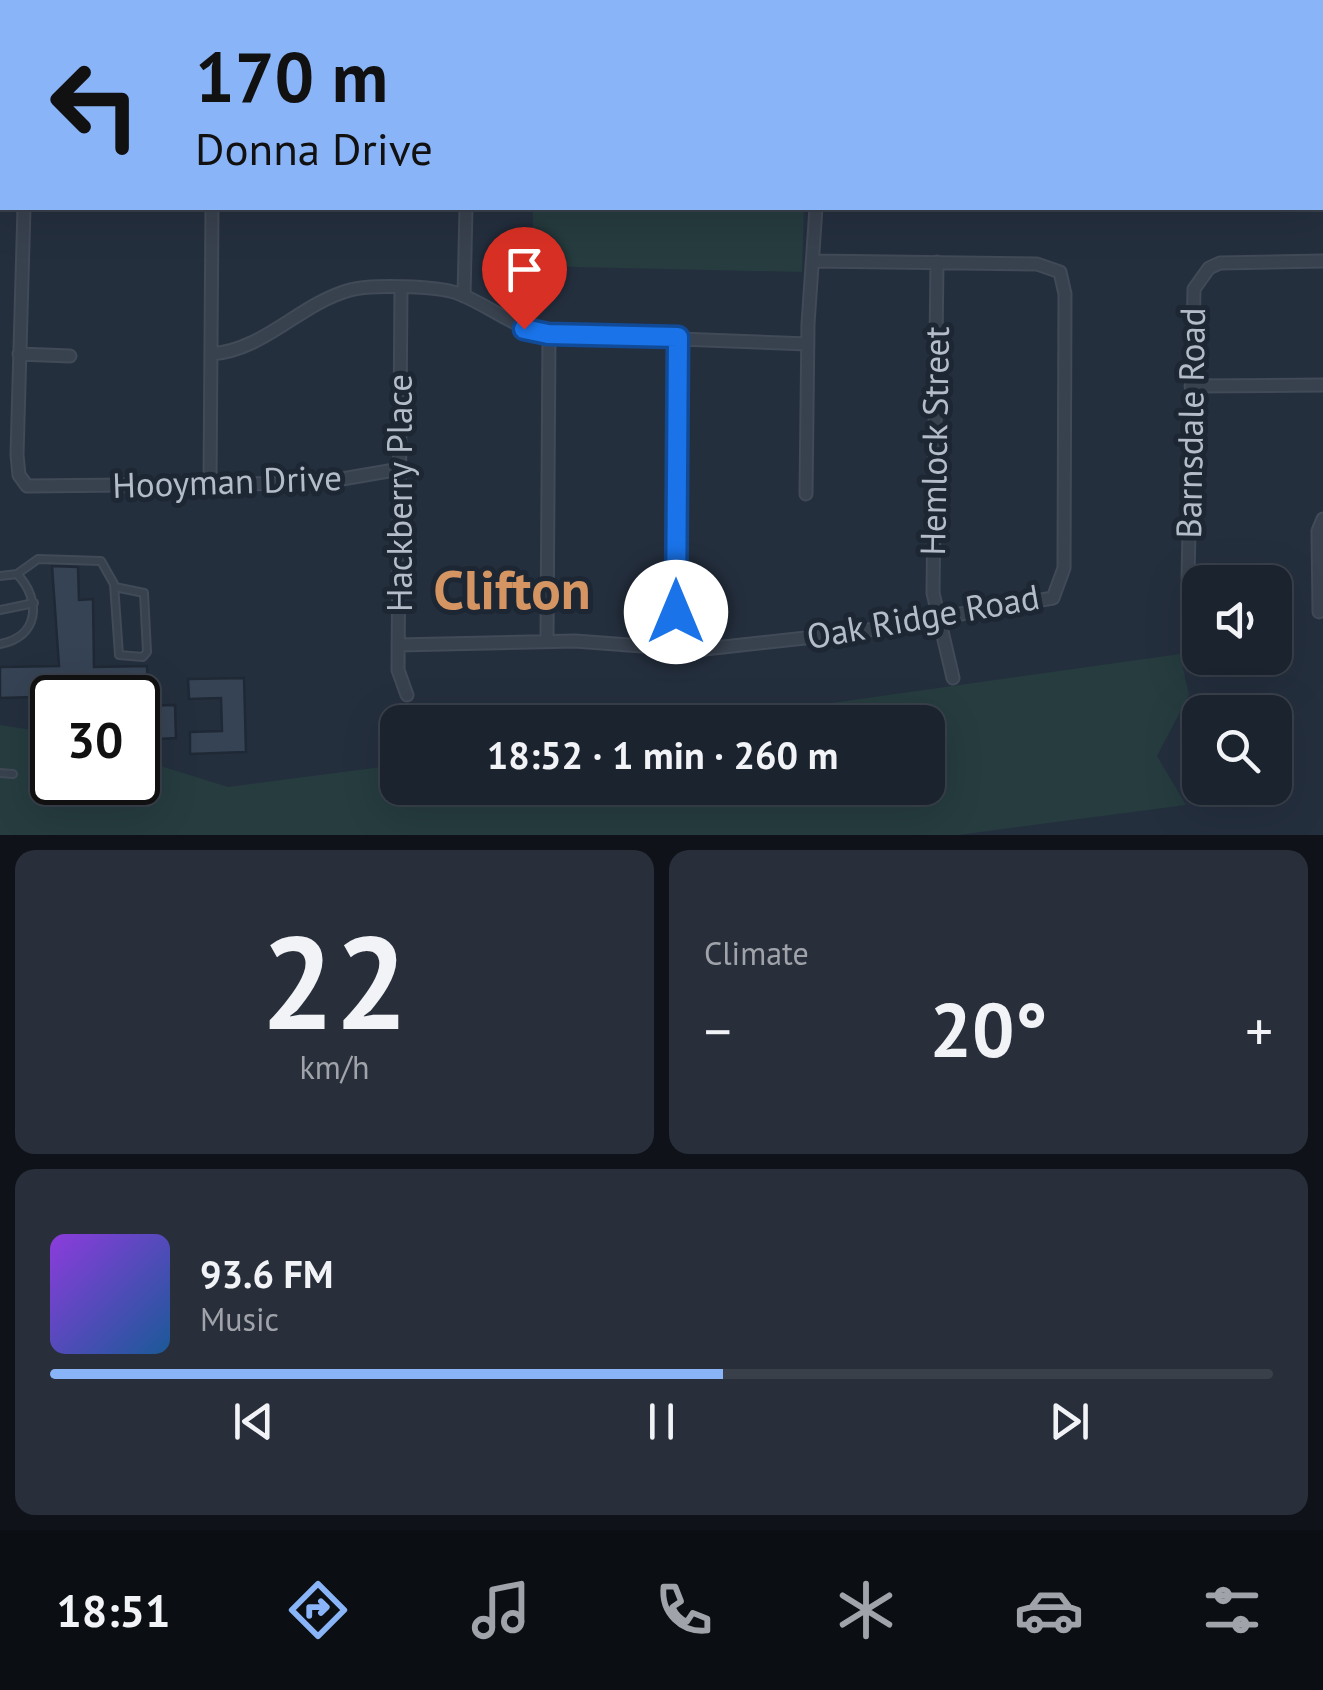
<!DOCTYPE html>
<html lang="en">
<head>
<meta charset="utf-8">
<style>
  :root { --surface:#1b232e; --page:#282f3a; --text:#f1f3f6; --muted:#a0a4aa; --line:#39404a; --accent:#8ab4f8 }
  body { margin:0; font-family:"PT Sans",sans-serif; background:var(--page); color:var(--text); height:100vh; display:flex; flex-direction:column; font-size:38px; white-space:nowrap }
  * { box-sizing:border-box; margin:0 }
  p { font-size:32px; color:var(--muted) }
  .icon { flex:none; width:55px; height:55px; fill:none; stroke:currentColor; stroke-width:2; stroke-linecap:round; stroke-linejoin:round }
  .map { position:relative; height:835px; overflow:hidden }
  .details { display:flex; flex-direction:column; gap:15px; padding:15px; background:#0f1319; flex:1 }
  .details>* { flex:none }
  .banner { position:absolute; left:0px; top:0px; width:1325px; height:210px; box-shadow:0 10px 40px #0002,0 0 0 2px var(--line); background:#8ab4f8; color:#111; overflow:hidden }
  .tools { position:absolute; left:1182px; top:565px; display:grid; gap:20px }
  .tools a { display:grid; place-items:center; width:110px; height:110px; border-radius:20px; background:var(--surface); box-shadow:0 10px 40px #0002,0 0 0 2px var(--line); font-size:50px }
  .speed { position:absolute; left:30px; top:675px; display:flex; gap:20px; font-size:50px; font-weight:700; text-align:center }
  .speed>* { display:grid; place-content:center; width:130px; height:130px; border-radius:50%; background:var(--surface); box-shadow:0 10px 40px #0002,0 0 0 2px var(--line); line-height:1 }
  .speed .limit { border:5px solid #111; border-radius:15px; background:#fff; color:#111 }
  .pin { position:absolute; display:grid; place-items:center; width:85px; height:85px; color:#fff; margin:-102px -42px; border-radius:50% 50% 50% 0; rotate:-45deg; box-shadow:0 0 10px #0007 }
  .pin .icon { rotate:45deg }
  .me { position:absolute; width:110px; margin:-55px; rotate:0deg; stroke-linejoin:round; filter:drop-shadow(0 0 8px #0008) }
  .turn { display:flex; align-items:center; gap:35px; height:210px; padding:0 30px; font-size:45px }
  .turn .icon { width:130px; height:130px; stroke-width:2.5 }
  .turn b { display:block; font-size:70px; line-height:85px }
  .big { font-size:75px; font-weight:700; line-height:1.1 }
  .details .tile { flex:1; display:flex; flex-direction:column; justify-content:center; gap:15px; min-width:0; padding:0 35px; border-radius:20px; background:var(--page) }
  .details .dial { align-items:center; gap:0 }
  .dial b { font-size:130px; line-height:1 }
  .song { display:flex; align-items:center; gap:30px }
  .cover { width:120px; height:120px; border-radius:15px; background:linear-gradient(135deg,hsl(270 70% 55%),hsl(210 70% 35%)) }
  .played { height:10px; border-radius:5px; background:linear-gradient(90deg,var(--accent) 55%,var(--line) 55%) }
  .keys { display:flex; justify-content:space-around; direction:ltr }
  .heat { display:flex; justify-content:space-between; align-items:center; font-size:55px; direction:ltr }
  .details .tiles { flex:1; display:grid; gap:15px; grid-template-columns:1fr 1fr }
  .tile:last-child { grid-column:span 2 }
  .trip { position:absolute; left:380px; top:705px; width:565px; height:100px; border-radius:20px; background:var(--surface); box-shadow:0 10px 40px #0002,0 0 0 2px var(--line); font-weight:700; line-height:100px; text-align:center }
  .menu { display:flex; height:160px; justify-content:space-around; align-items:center; background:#0b0e12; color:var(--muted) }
  .menu .icon { width:70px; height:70px }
  .menu .selected { color:var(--accent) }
  .menu b { font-size:45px; color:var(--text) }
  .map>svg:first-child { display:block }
</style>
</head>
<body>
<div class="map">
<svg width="1323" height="835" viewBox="0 0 1323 835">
  <rect width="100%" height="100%" fill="#242f3e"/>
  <path fill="#263c3f" d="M533 208H804L802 272 533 266Z
    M1180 654 1189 695 1157 756 1186 805 958 835H0V725L52 733V782H138V759L228 787 397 765 398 788H928V722H696Z"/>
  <path fill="#364354" stroke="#1f2835" stroke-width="2.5" d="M52 566 78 567 79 600 93 599 94 667 147 666 148 692 75 694V698H52V705H35L34 697 0 698V667L59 666Z
    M244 678 246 752 190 754V732L222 731 221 698 189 699 188 679Z
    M175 705 176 738 142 740 140 706Z"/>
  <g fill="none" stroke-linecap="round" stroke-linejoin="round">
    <defs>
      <path id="lane" d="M130 0V2
        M401 0V2
        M433 0V2
        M601 0V2
        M623 0V2
        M670 0V2
        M892 0V2
        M991 0V2
        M471 2 472 0
        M1006 2V0
        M1072 2V0
        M1262 2V0
        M0 576 17 574 38 559 101 561 114 584 119 655 143 657 147 652 144 593 115 587
        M0 610 34 603
        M0 644C39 637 42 600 17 574
        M0 773 13 774"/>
      <path id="street" d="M20 2V0
        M260 2V0
        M1194 2V0
        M1322 78H1323
        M24 208 17 455 19 475 27 486 319 483 400 469
        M937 262 933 593 953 678
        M401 289 398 670 407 695
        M464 296 466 208
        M19 354 70 356
        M211 354C265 350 299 304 350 290 371 284 436 286 457 293 489 305 515 329 549 334L808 344
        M1191 386 1323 385
        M210 484 212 208
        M806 494 808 324 816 208
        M1188 579 1194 289 1209 268 1220 263 1323 261
        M1319 612 1318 531 1323 519
        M547 640 549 334
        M398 645 575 641 696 650 851 633 1053 598 1064 568 1065 294 1060 272 1037 264 814 261
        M676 651 678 337"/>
      <path id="secondary" d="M1322 7H1323
        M0 63 2 62"/>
    </defs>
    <use href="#lane" stroke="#414a57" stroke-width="10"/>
    <use href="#street" stroke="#414a57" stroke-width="15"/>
    <use href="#secondary" stroke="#414a57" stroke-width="19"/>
    <use href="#lane" stroke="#38414e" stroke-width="6"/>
    <use href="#street" stroke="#38414e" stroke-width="11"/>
    <use href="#secondary" stroke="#465061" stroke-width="15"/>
  </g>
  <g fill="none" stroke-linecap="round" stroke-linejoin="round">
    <defs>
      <path id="route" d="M524 329 548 334 678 337 676 612"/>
    </defs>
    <use href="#route" stroke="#114b97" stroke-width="25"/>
    <use href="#route" stroke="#1a73e8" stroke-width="18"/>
  </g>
  <g text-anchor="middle" stroke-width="10" stroke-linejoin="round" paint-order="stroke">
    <g font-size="35" fill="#b4bcc9" stroke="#1d2633">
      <text transform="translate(1191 423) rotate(-89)" y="12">Barnsdale Road</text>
      <text transform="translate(935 441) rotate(-89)" y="12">Hemlock Street</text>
      <text transform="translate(227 482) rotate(-2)" y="12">Hooyman Drive</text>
      <text transform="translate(400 493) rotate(-90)" y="12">Hackberry Place</text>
      <text transform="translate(923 617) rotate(-10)" y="12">Oak Ridge Road</text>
    </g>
    <g font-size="55" font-weight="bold" fill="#d59563" stroke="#1d2633">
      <text x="512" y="609">Clifton</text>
    </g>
  </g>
</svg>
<div class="tools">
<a><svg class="icon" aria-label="sound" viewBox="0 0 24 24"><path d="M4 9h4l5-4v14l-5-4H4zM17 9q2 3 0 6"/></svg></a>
<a><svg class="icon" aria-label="search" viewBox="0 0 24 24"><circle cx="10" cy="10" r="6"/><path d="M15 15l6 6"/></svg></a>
</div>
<div class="speed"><div class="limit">30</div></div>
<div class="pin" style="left:524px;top:329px;background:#d93025"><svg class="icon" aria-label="arrive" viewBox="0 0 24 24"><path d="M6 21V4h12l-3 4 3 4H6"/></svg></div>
<svg class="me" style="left:676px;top:612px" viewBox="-20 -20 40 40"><circle r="19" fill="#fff"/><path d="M0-13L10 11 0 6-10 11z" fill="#1a73e8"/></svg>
<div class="trip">18:52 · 1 min · 260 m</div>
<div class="banner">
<div class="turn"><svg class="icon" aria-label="left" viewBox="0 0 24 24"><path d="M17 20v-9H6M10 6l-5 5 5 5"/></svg><div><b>170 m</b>Donna Drive</div></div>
</div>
</div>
<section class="details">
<div class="tiles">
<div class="tile dial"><b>22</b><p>km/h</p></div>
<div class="tile"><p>Climate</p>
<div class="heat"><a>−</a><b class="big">20°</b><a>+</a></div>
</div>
<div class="tile">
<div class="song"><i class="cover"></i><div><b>93.6 FM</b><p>Music</p></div></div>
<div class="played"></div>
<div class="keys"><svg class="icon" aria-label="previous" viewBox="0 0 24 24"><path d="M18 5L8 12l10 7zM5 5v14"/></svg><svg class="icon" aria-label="pause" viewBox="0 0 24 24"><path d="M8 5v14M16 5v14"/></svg><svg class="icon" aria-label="next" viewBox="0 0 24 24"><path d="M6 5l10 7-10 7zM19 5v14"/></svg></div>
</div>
</div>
</section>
<nav class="menu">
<b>18:51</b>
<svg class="icon selected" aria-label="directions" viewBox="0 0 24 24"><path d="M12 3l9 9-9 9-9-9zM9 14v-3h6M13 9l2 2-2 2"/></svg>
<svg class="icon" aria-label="music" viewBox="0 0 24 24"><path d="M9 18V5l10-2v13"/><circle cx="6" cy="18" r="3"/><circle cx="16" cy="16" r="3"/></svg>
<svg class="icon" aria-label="phone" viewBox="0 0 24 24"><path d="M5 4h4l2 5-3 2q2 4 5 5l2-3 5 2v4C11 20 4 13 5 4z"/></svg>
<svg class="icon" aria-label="climate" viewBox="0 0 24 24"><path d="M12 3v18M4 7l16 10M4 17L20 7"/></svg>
<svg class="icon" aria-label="car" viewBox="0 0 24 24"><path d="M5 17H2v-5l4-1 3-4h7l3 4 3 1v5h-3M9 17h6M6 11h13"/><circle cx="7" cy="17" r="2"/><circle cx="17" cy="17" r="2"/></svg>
<svg class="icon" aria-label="filters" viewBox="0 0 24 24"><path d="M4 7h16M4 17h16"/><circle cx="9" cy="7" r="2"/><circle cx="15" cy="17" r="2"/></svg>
</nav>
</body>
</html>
